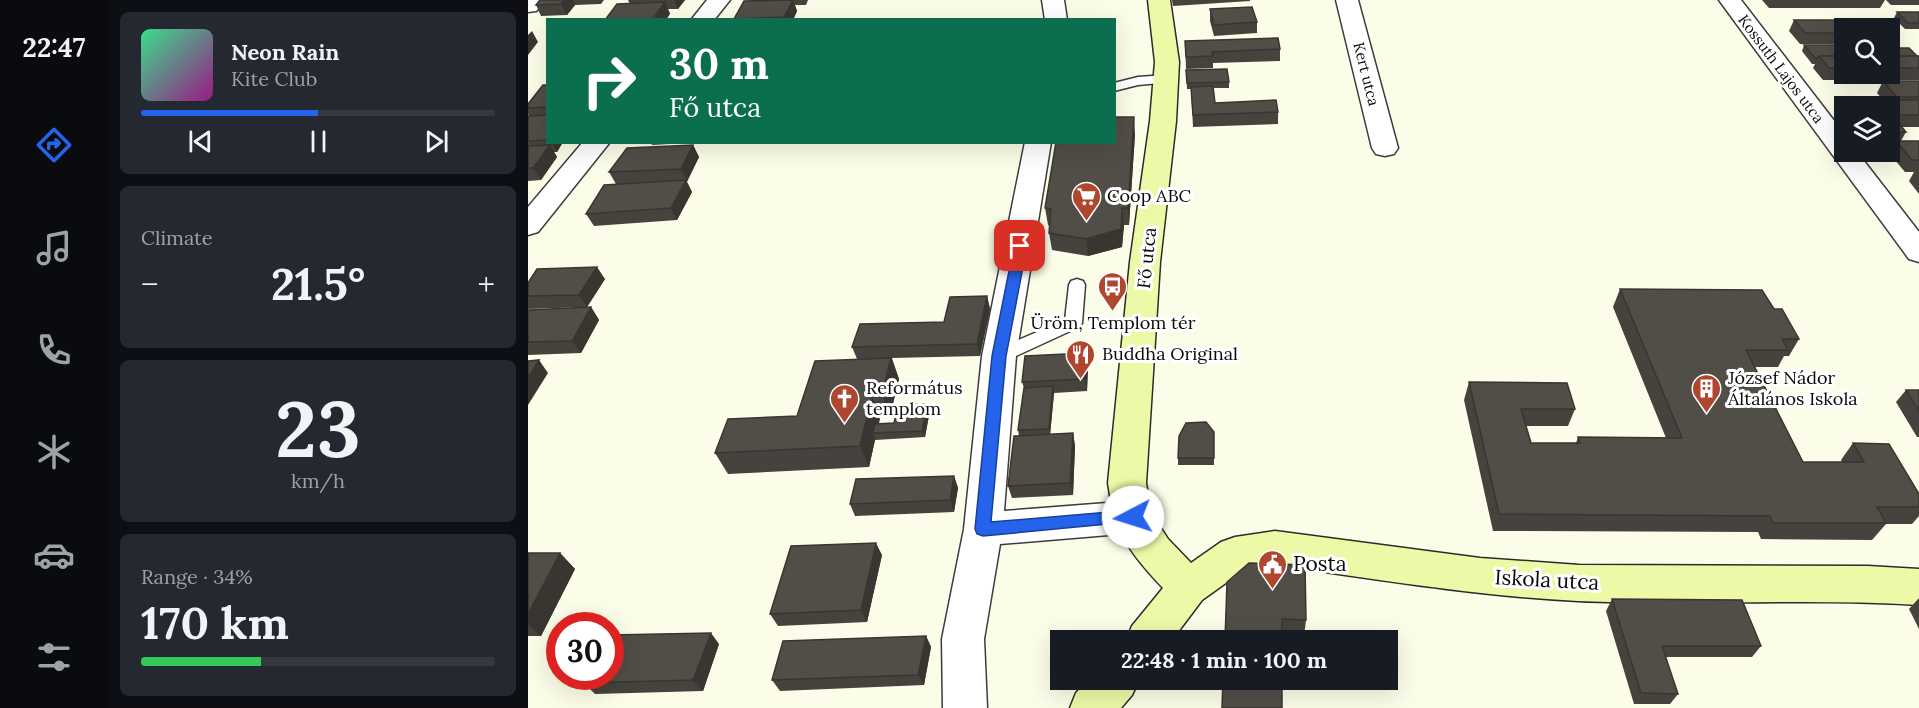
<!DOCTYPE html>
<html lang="en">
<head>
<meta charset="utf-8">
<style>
  :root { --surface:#171b24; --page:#242831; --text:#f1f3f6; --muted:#9ea1a6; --line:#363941; --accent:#2563eb }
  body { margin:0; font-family:Lora,serif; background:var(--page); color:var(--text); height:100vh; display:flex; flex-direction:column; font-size:22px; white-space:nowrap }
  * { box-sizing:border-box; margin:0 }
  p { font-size:20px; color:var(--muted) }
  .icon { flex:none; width:33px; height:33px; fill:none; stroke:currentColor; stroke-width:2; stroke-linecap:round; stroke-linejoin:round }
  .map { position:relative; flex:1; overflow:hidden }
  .details { display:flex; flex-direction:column; gap:12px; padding:12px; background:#0d0f14; width:420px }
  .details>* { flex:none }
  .banner { position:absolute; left:18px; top:18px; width:570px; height:126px; border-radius:0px; box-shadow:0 6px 24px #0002; background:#0b6e4f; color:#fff; overflow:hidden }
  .fabs { position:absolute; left:1306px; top:18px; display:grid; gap:12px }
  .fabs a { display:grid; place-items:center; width:66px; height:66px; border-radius:0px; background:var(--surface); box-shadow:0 6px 24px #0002; font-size:30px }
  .speed { position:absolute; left:18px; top:612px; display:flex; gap:12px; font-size:30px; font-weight:700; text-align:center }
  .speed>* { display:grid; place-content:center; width:78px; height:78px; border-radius:50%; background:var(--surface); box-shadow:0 6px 24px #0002; line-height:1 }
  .speed .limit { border:9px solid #d22; background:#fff; color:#111 }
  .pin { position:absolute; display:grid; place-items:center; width:51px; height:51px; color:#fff; margin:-26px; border-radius:12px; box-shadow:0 3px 9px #0006 }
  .me { position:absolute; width:66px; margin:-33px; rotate:265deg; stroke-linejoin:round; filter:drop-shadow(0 0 4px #0008) }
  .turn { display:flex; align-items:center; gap:21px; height:126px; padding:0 24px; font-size:27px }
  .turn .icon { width:78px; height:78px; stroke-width:2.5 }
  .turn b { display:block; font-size:42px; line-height:51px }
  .big { font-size:45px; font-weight:700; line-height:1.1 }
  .details .card { flex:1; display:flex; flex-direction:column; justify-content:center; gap:9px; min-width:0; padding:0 21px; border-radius:9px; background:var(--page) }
  .details .dial { align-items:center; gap:0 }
  .dial b { font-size:78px; line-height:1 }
  .song { display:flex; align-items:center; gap:18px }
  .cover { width:72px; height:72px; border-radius:9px; background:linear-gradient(135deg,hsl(150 70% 55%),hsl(310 70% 35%)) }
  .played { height:6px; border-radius:3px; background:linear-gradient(90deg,var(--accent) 50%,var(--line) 50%) }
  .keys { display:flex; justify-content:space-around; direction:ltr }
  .heat { display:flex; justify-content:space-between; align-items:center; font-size:33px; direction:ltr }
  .charge { height:9px; border-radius:4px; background:linear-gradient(90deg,#34c759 34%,var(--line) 0) }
  .trip { position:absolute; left:522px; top:630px; width:348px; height:60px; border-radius:0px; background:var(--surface); box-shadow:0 6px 24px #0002; font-weight:700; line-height:60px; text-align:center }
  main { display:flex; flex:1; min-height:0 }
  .dock { display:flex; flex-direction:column; width:108px; justify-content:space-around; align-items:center; background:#090b0e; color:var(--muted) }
  .dock .icon { width:42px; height:42px }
  .dock .current { color:var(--accent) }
  .dock b { font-size:27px; color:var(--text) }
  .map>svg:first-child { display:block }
</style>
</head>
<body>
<main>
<nav class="dock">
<b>22:47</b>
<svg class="icon current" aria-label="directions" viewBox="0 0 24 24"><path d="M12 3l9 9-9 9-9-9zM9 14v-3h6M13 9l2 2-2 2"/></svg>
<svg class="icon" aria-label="music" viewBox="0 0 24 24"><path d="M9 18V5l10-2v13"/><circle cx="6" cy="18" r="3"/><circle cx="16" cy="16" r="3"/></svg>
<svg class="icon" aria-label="phone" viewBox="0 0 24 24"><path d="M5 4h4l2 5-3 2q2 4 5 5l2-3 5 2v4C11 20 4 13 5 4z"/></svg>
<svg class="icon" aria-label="climate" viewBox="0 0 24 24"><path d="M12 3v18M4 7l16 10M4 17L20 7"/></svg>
<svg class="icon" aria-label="car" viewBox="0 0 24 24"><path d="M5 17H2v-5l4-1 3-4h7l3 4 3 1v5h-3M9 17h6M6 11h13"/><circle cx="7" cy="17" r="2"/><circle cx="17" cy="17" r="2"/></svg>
<svg class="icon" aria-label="filters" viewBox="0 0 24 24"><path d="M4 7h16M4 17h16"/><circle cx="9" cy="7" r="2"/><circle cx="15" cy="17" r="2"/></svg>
</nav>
<section class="details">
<div class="card">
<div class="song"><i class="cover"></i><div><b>Neon Rain</b><p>Kite Club</p></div></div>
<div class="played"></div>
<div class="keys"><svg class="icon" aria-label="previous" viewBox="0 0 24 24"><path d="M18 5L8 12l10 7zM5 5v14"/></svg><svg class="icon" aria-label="pause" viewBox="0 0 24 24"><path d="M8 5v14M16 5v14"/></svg><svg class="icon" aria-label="next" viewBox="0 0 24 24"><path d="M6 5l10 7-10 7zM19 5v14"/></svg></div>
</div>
<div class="card"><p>Climate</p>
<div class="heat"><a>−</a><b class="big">21.5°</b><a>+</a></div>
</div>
<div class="card dial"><b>23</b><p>km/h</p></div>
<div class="card"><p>Range · 34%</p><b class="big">170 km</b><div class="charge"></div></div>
</section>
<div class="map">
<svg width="1391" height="708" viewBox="0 0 1391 708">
  <rect width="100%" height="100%" fill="#fcfde8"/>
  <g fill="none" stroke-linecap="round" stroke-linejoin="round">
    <defs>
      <path id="lane" d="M638 75 645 79 643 82 610 85 586 91V83L610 77Z
        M549 279 555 281 557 285 554 323 551 327 477 361 471 362 465 361 462 356 465 351 537 320 541 285 543 281Z"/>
      <path id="street" d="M0 0H21L8 11 0 12Z
        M179 0H202L186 20H163Z
        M514 0H536L539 20H517Z
        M808 0H830L870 148 866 154 857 156 848 154 844 148Z
        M1191 0H1213L1317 135V152H1329L1391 232V262L1381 259Z
        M55 142H82L10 232 0 235V207Z
        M497 142H523L488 356 476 511 605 501 619 506 624 517 619 528 605 533 472 544 456 639 459 708H415L414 639 436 529 454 356Z"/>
      <path id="secondary" d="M620 0H642L651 62 648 121 632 262 618 483 623 513 640 539 663 563 693 542 707 537 747 531 952 558 1051 565 1340 566 1391 569V605C1277 598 1163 606 1050 601 948 596 848 579 747 565L716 570 674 600 644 640H598L604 626 635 588C616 568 594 543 586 516 583 506 582 494 580 483L602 262 622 121 627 62Z
        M560 680H611L604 695 593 708H542L548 693Z"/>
    </defs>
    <use href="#lane" stroke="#3c3c3c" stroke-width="3"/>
    <use href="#street" stroke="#3c3c3c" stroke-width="3"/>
    <use href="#secondary" stroke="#2b2b2b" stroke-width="3"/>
    <use href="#lane" fill="#fff" fill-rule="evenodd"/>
    <use href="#street" fill="#fff" fill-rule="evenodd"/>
    <use href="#secondary" fill="#eef9a7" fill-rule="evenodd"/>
  </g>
  <path fill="#46423d" d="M12 0H76L73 4 47 5 39 15 13 16 8 5Z
    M100 0H157L150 9H140L142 14 102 4Z
    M222 0H280L278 5H267L269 11 265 20H206L222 1Z
    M644 0H722V1L645 6Z
    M1234 0H1357L1352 8H1241Z
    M1358 0H1391V5H1363Z
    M682 9 729 22V33L686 36 682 21Z
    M1369 12H1391V29H1377L1366 18Z
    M1266 20H1354L1367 33 1362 42V28H1317V44H1272L1261 31Z
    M657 41 752 49V61L685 63V68L658 69Z
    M1276 45H1317V74H1362V48L1391 56V80H1295L1285 68 1287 64H1284L1274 51Z
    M658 70 701 82V88H685L687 103 750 112V124L665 127 663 89H659Z
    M1355 81H1391V127H1374L1378 132 1373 141H1391V194L1381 181 1386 172H1377L1361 153 1366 144H1362V106H1317L1322 97 1354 104 1356 101 1349 93Z
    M20 85V142H35L29 152H26L29 157 13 180 0 181V116H1L0 114V104Z
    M607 134 601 225H596L594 247 560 256 524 250 521 233 522 226 520 225 517 208Z
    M123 142H175L124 145Z
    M165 145 171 157 159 182 164 192 149 220 66 226 58 214 88 184 81 172Z
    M77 279 59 307 0 309V283Z
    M1092 289 1246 309 1271 339 1261 356H1256L1250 367H1227L1275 462H1314L1313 460 1325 443 1391 494V516L1384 524H1358L1344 540 1233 539 1230 532 965 531 936 400 941 382 1047 409 1040 426H998L1003 443H1048L1050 437 1138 438 1085 307Z
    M459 296 462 309 452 356 364 358 371 379 362 416 352 417 351 424 366 423 400 404 402 410 397 437 347 440 341 467 200 474 187 453 269 416 329 359 324 347 416 322Z
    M63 307 71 320 53 353 0 355V310Z
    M558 353 560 366 559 391 526 393 522 434 545 433 547 446 545 495 484 498 480 486 491 436 490 430 496 388 494 382Z
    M1378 390H1391V437H1389L1368 402Z
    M686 432V465H650V458Z
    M426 476 430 488 426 512 327 516 322 504Z
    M0 553H32L47 569 13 636H0Z
    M354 555 339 622 250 626 242 614Z
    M699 582 778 620 776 636 754 635Z
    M1391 598V629L1381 609Z
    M1084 599 1233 646 1224 657H1137L1150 694 1142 704H1106L1078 611Z
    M398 636 403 647 396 685 252 691 244 680Z
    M191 644 175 691 67 694 56 683Z"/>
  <path fill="#393632" d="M36 0H45L47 5 39 15 33 4Z
    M146 0H157L150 9Z
    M265 0 269 11 265 20H257L256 17Z
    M137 2 142 14 138 20H125Z
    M4 31 10 42 0 55V35Z
    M606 117 607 134 601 225 600 208Z
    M23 142H35L29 152Z
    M22 145 29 157 13 180 5 168Z
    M165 145 171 157 159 181 153 169Z
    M158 180 164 192 149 220 143 208Z
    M594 208 596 225 594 247 560 256 558 239Z
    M69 267 77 279 59 307 51 295Z
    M459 296 462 309 452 356 449 344Z
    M63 307 71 320 53 353 44 341Z
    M558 353 560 366 559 391 557 379Z
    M363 358 371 379 362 416 354 395Z
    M11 360 20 373 0 405V378Z
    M525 386 526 393 522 436 521 429Z
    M344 396 352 417 349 433H345L347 440 341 467 332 446Z
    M400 404 402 410 397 437 394 431Z
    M545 433 547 446 545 495 542 483Z
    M426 476 430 488 426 512 422 500Z
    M348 543 354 555 339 622 333 610Z
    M32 553 47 569 13 636 0 624V614Z
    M183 633 191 644 175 691 165 680Z
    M398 636 403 647 396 685 390 675Z"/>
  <path fill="#514d47" stroke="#393632" stroke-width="1.5" d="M12 0H36L33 4 8 5Z
    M265 0 256 17 206 19 216 1Z
    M137 2 125 19 77 20 89 4Z
    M724 7 729 22 686 25 682 9Z
    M1369 12H1391V23H1380Z
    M1266 20H1354L1367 33H1362V28H1317V33H1277Z
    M750 38 752 49 684 52 685 56 658 57 657 41Z
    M1276 45H1317V56H1291L1290 58H1287Z
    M1362 48H1381L1389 56H1362Z
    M1291 56H1317V68H1301Z
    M1362 56H1391V68H1362Z
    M699 69 701 82 659 83 658 70Z
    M1355 81H1391V97H1369Z
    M15 85H20V107L0 108V104Z
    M685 86 687 103 748 100 750 112 665 115 663 87Z
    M1322 97H1348L1356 106H1330Z
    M1356 100H1391V115H1369Z
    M1362 113 1378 132H1362Z
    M20 115V140L0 141V116Z
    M586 117H606L600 208H594L593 229 558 239 521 233 523 209 517 208 528 142H586Z
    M1368 141H1391V160H1384Z
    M22 145 5 168H0V146Z
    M165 145 153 169 81 172 99 148Z
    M158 180 143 208 58 214 76 185Z
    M69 267 51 295 0 296V283L9 269Z
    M1092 289 1234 290 1246 309H1254L1271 339H1254L1260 350H1218L1275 462H1336L1325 443 1361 444 1391 494V507H1349L1358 523H1245L1242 516 971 514 941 382 1039 383 1047 409H993L1003 443H1052L1050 437 1154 438Z
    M459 296 449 344 324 347 332 324 416 322 422 297Z
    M63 307 44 341 0 342V310Z
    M558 353 557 379 494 382 497 356Z
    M363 358 354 395 344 396 332 446 187 453 200 419 269 416 287 361Z
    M11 360 0 378V361Z
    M525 386 521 429 490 430 496 388Z
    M1378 390H1391V411Z
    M400 404 394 431 345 433 347 424 366 423 370 405Z
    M678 422 686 432V458H650L651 436 658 423Z
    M545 433 542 483 480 486 486 436Z
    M426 476 422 500 322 504 328 479Z
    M348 543 333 610 242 614 263 546Z
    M0 553H32L0 614Z
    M721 563 777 565 778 620 754 619V640H697L699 582Z
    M1084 599 1214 600 1233 646H1134L1150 694 1113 693Z
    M183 633 165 680 56 683 59 676H82V635Z
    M398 636 390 675 244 680 255 641Z
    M695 680H754V708H694Z"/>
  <path fill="#2563eb" stroke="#184099" stroke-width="1.5" d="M492 242 499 246 478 356 463 522 605 510 611 512 613 517 611 521 455 536 449 534 447 529 464 356 486 246Z"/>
  <defs>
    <symbol id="supermarket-pin" viewBox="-11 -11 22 30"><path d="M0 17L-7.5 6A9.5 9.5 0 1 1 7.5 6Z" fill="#ae472d" stroke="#fff"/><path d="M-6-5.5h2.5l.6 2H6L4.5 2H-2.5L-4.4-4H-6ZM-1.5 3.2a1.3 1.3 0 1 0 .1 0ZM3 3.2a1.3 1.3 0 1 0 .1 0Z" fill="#fff"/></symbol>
    <symbol id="bus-pin" viewBox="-11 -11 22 30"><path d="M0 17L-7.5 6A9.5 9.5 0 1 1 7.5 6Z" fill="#ae472d" stroke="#fff"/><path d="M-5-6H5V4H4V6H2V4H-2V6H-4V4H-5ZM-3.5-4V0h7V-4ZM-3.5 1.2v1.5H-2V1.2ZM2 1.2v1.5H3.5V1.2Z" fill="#fff"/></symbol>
    <symbol id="restaurant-pin" viewBox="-11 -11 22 30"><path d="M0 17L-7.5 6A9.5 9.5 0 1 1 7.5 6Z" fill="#ae472d" stroke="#fff"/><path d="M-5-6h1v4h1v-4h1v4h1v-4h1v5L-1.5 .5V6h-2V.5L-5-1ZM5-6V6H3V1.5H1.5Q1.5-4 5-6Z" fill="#fff"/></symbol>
    <symbol id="building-pin" viewBox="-11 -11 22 30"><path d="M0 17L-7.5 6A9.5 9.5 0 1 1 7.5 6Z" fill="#ae472d" stroke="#fff"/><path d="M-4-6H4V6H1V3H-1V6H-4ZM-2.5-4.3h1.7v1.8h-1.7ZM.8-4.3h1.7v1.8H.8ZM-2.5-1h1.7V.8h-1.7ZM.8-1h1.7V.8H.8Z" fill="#fff"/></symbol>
    <symbol id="church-pin" viewBox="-11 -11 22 30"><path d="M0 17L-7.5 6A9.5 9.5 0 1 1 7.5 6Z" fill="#ae472d" stroke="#fff"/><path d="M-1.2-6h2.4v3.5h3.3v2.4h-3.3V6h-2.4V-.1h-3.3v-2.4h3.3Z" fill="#fff"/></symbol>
    <symbol id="civic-pin" viewBox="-11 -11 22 30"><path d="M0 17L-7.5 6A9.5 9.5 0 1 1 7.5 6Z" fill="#ae472d" stroke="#fff"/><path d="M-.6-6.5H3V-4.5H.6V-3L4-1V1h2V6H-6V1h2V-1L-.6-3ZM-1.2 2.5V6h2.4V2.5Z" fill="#fff"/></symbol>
  </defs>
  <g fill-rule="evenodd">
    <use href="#supermarket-pin" x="542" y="180" width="33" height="45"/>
    <use href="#bus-pin" x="568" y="270" width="33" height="45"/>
    <use href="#restaurant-pin" x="536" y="338" width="33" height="45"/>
    <use href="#building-pin" x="1162" y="372" width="33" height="45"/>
    <use href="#church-pin" x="300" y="382" width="33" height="45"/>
    <use href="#civic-pin" x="728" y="548" width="33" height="45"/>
  </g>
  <g text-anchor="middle" stroke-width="6" stroke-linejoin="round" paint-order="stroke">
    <g font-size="15" fill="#090909" stroke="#fff">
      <text transform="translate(1253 69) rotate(53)" y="5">Kossuth Lajos utca</text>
      <text transform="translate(838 74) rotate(76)" y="5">Kert utca</text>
    </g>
    <g font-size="18" fill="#090909" stroke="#fff" text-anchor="start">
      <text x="579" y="202">Coop ABC</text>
      <text x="585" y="329" text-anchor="middle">Üröm, Templom tér</text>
      <text x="574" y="360">Buddha Original</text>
      <text x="1200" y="384">József Nádor<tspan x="1200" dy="21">Általános Iskola</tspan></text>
      <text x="338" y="394">Református<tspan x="338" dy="21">templom</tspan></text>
    </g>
    <g font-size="18" fill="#090909" stroke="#fff">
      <text transform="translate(619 258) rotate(-84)" y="6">Fő utca</text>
    </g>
    <g font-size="21" fill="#090909" stroke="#fff" text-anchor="start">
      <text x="765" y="571">Posta</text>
    </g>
    <g font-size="21" fill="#090909" stroke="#fff">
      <text transform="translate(1019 580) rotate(3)" y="7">Iskola utca</text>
    </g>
  </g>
</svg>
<div class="fabs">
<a><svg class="icon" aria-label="search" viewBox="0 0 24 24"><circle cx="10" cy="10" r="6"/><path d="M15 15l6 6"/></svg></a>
<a><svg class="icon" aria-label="layers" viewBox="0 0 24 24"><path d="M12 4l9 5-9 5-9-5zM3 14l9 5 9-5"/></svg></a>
</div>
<div class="speed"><div class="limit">30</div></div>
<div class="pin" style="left:492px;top:246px;background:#d93025"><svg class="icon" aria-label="arrive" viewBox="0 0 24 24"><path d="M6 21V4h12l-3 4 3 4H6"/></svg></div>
<svg class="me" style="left:605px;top:517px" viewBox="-20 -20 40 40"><circle r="19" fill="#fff"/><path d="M0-13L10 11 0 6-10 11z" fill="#2563eb"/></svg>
<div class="trip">22:48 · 1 min · 100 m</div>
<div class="banner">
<div class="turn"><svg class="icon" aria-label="right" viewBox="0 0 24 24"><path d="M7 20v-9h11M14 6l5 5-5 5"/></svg><div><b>30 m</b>Fő utca</div></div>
</div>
</div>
</main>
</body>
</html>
